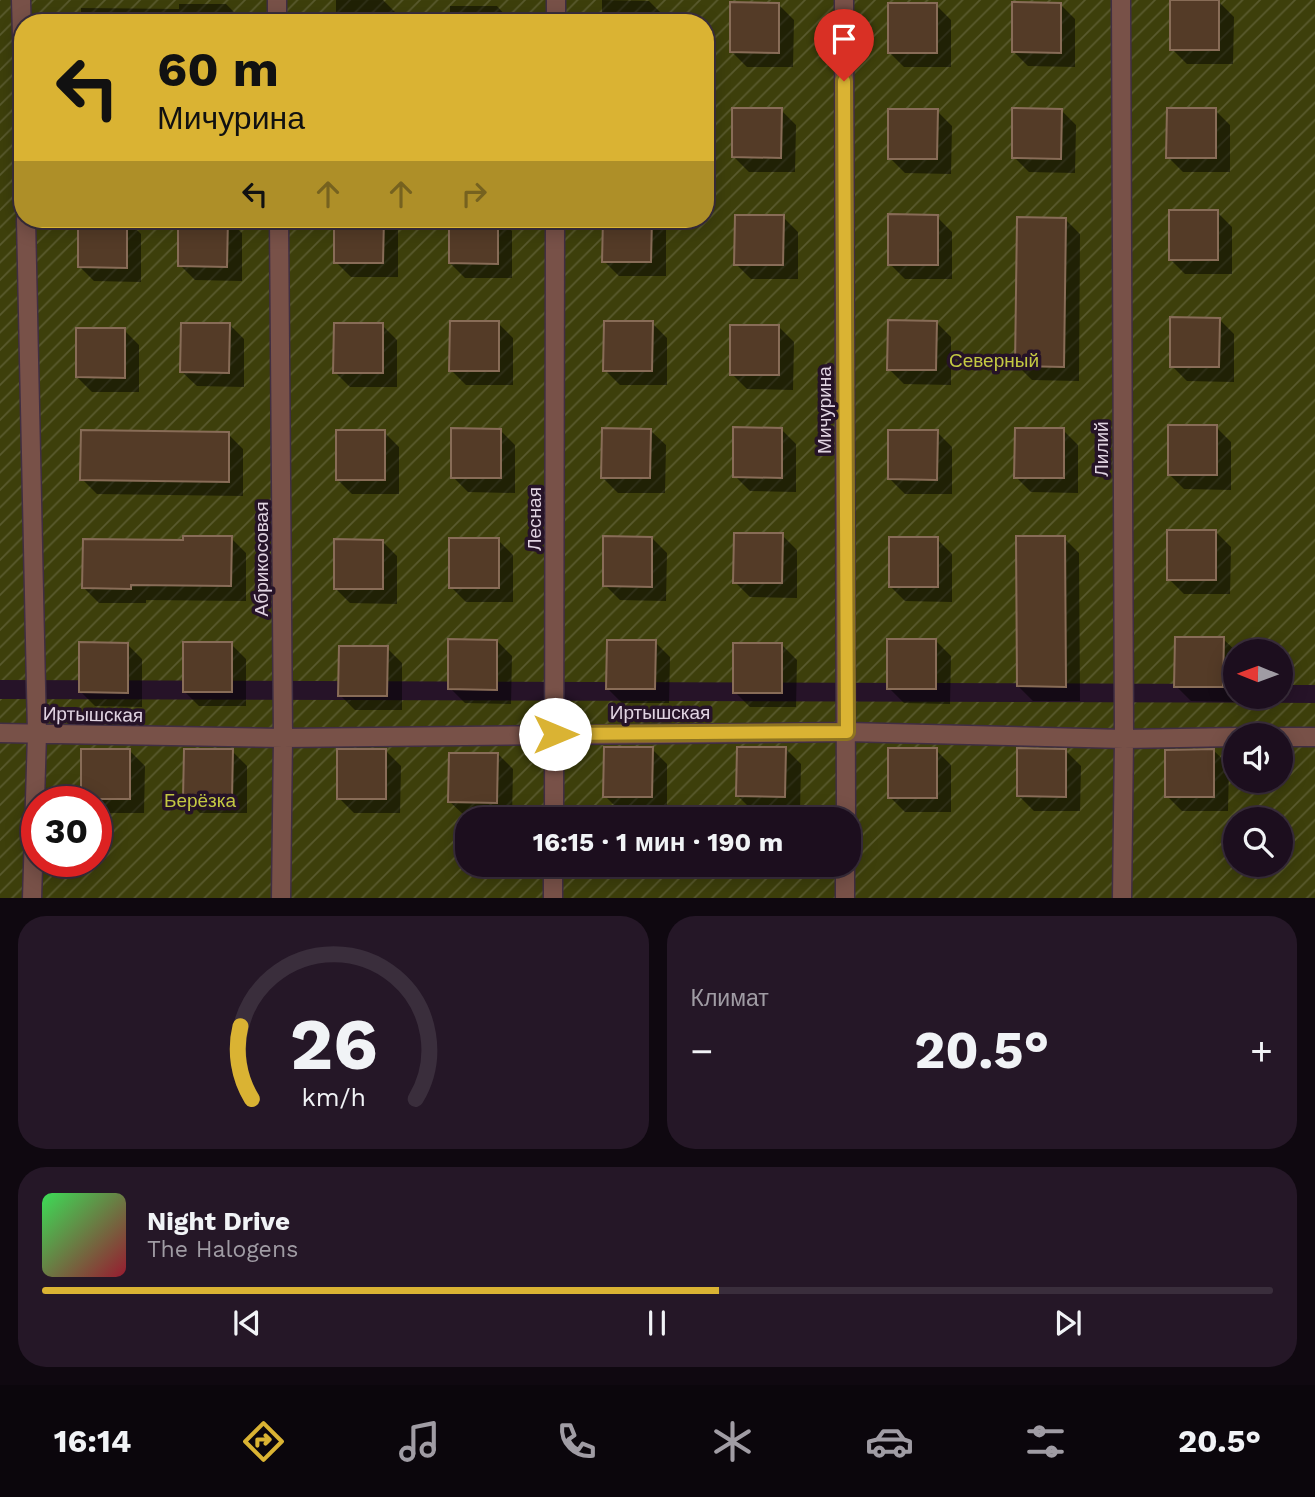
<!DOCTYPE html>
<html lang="ru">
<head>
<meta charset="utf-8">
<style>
  :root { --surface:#1c0e1e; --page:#251727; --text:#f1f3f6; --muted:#a09ca4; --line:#3a2e3c; --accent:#dab333 }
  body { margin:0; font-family:"Work Sans",sans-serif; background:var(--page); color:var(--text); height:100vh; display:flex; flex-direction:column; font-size:26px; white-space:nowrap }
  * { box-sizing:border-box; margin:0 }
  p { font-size:23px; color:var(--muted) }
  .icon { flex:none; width:38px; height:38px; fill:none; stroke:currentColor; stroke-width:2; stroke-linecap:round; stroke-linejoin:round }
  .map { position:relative; height:898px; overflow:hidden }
  .side { display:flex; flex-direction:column; gap:18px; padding:18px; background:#0f0810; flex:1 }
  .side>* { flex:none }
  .hud { position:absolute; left:14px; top:14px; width:700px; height:214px; border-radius:28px; box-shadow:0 4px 18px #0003,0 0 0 2px var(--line); background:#dab333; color:#111; overflow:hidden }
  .needle { width:46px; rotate:271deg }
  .fabs { position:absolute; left:1223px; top:639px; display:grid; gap:14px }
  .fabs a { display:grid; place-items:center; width:70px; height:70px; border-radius:50%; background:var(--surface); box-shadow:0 4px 18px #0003,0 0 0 2px var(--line); font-size:35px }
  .speed { position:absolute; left:21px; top:786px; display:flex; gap:14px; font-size:35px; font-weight:700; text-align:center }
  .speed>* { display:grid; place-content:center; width:91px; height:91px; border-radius:50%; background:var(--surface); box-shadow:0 4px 18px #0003,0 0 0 2px var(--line); line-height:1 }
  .speed .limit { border:10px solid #d22; background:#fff; color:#111 }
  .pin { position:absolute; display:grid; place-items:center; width:60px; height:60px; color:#fff; margin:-72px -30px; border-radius:50% 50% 50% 0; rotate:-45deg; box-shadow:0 0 7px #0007 }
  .pin .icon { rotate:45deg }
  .me { position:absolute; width:77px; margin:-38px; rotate:90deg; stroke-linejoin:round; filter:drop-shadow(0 0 5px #0008) }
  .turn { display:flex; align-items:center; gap:24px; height:147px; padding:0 28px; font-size:32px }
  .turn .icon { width:91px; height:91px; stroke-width:2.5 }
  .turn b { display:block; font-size:49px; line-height:60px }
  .lanes { display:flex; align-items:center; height:66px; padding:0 28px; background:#0003; justify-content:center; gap:35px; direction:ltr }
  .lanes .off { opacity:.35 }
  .big { font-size:52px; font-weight:700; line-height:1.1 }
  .side .widget { flex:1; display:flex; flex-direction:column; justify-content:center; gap:10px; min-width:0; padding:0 24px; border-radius:28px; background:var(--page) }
  .side .dial { align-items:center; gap:0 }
  .dial svg { height:182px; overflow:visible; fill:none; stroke:var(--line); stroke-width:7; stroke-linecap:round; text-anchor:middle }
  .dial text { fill:var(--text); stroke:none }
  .song { display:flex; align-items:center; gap:21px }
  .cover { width:84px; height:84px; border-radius:10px; background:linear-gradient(135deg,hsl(130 70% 55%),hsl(350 70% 35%)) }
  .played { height:7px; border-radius:4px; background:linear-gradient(90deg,var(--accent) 55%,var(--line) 55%) }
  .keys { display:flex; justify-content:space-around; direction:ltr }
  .heat { display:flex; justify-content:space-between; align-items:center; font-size:38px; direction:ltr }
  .side .tiles { flex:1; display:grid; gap:18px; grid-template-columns:1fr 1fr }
  .widget:last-child { grid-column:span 2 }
  .trip { position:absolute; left:455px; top:807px; width:406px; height:70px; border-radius:28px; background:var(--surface); box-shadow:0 4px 18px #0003,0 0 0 2px var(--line); font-weight:700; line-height:70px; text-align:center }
  .dock { display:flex; height:112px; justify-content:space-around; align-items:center; background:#0b060c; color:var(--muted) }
  .dock .icon { width:49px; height:49px }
  .dock .on { color:var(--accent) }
  .dock b { font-size:32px; color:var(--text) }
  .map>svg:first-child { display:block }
</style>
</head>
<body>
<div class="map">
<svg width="1315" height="899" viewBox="0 0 1315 899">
  <defs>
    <pattern id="garden-furrows" width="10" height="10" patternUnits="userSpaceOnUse" patternTransform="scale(1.75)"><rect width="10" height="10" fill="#3d3f0b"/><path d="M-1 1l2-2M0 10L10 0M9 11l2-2" fill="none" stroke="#595a2e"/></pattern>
  </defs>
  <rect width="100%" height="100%" fill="#261328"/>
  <path fill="url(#garden-furrows)" fill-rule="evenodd" d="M0 0H1315V685H1281V651H1236L1235 684 0 680ZM23 23H705V219H23Z
    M0 699 1315 703V898L0 899ZM1236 735H1281V780H1236ZM37 802H96V861H37ZM467 819H849V864H467ZM1236 819H1281V864H1236Z"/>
  <path fill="#0007" d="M336 0H383L398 15V23H336Z
    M602 0 649 1 664 16V23H602Z
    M1219 2 1234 17 1233 64H1187L1172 49Z
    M179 4H226L241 19V23H81V8L179 9Z
    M1060 4 1075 19V67L1028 66 1013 51Z
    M779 5 794 20 793 67H747L732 52Z
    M936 5 951 20V67H904L889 52Z
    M450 6H497L512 23H450Z
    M781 110 796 125 795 172H749L734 157Z
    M1061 110 1076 125 1075 173 1029 172 1014 157Z
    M1215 110 1230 125V172H1183L1168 157Z
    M937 111 952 126 951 174 905 173 890 158Z
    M1217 212 1232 227V274H1185L1170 259Z
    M783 217 798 232V279H751L736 264Z
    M937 217 952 232V279H905L890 264Z
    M126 219 141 234V282L94 281 79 266Z
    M180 219H227L242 233V281L195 280 180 265Z
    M336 219H387L398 230V277H351L336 262Z
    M451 219H500L512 231V278H465L450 263Z
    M604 219H656L666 229V276H619L604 261Z
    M1065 219 1080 234 1079 381 1032 380 1017 365Z
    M1219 319 1234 334V382L1187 381 1172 366Z
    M936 322 951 337V385L904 384 889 369Z
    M498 323 513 338V385H466L451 370Z
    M652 323 667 338V385H620L605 370Z
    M229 324 244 339V387L197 386 182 372Z
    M382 325 397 340V387H350L335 372Z
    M779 327 794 342 793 390 747 389 732 374Z
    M124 330 139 345V392H92L77 377Z
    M1216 427 1231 442V490L1184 489 1169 474Z
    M781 429 796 444V492L750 491 735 476Z
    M500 430 515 445V493L468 492 453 477Z
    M1063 430 1078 445V493L1031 492 1016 477Z
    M651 431 666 445 665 493H618L603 478Z
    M384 432 399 447V494H352L337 479Z
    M937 432 952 447V494H905L890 479Z
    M228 434 243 449V496L97 494 82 479Z
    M1216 532 1231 547 1230 594H1184L1169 579Z
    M782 535 797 550V598L750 597 735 582Z
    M231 538 246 553V601L146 600V603H99L84 588 184 541Z
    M652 538 667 553 666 601 620 600 605 585Z
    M1064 538 1079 553 1080 701H1033L1018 686Z
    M937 539 952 554V602L905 601 890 586Z
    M498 540 513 555V602H466L451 587Z
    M382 541 397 556V604L350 603 335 588Z
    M1223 639 1236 651V696H1238V702L1191 701 1176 686Z
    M497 641 512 656 511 704 465 703 450 688Z
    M936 641 951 656 950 704 904 703 889 688Z
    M655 642 670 657 669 703H622L607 688Z
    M127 644 142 659V707L95 706 80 691Z
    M231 644 246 659V706H199L184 691Z
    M782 645 797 660 796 707H750L735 692Z
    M387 648 402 663V710H355L340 695Z
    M652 749 667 764V811H620L605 796Z
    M786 749 801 764 800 811H753L738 796Z
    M936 750 951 765V812H905L890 797Z
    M130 751 145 766 144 813H98L96 802H86L83 798Z
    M232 751 247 766V813H200L185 798Z
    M386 751 401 766 400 813H354L339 798Z
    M1066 751 1081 766 1080 811H1034L1019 796Z
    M1214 751 1229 765 1228 811H1182L1167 796Z
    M498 754 513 769 512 817 465 816 450 802Z"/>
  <path fill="#543b27" stroke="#886c57" stroke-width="2" d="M1170 0H1219V50H1170Z
    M730 2 779 3V53L730 52Z
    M1012 2 1061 3V53L1012 52Z
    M888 3H937V53H888Z
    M732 108H782L781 158 732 157Z
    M1012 108 1062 109 1061 159 1012 158Z
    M1167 108H1216V158H1166Z
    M888 109H938L937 159H888Z
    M1169 210H1218V260H1169Z
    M888 214 938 215V265H888Z
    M735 215H784L783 265H734Z
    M1017 217 1066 218 1064 367 1015 366Z
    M78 219H127V268L78 267Z
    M178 219H228L227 267 178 266Z
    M334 219H384L383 263H334Z
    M449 219H498V264L449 263Z
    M603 219H652L651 262H602Z
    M1170 317 1220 318 1219 367H1170Z
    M888 320 937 321 936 370H887Z
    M450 321H499V371H449Z
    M604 321H653L652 371H603Z
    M181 323H230L229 373 180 372Z
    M334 323H383V373H333Z
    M730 325H779V375H730Z
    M76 328H125V378L76 377Z
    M1168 425H1217V475H1168Z
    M733 427 782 428V478L733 477Z
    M451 428 501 429V478H451Z
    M602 428 651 429 650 478H601Z
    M1015 428H1064V478H1014Z
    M81 430 229 432V482L80 480Z
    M336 430H385V480H336Z
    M888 430H938L937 480 888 479Z
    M1167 530H1216V580H1167Z
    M734 533H783L782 583H733Z
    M183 536H232L231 586 131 585V589L82 588 83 539 183 540Z
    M603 536 652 537V587L603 586Z
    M1016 536H1065L1066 687 1017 686Z
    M889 537H938V587H889Z
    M449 538H499V588H449Z
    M334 539 383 540V589H334Z
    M1175 637H1224L1223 687H1174Z
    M448 639 497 640V690L448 689Z
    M887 639H936V689H887Z
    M607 640H656L655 689H606Z
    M79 642 128 643V693L79 692Z
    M183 642H232V692H183Z
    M733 643H782V693H733Z
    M339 646H388L387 696H338Z
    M604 747H653L652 797H603Z
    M737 747H786L785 797 736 796Z
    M888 748H937V798H888Z
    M1017 748 1066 749V797L1017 796Z
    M81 749H130V799H81Z
    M184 749H233L232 799H183Z
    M337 749H386V799H337Z
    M1214 749V797H1165V750Z
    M449 753H498L497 803 448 802Z"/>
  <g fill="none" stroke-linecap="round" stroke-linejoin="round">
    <defs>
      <path id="minor" d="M21 0 23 72
        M277 0V23
        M844 0 846 819
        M1121 0 1124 739 1122 899
        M556 23V0
        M26 219 37 734 32 899
        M279 219 283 738 281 899
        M0 733 283 738 847 732 1124 739 1236 737
        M1281 737H1315
        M554 819 555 219
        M553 899V864
        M845 899V864"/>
    </defs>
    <use href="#minor" stroke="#402e42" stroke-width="21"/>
    <use href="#minor" stroke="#785148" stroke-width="18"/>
  </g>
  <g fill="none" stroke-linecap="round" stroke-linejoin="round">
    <defs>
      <path id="route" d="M555 734 847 732 844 81"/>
    </defs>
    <use href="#route" stroke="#8e7421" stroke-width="18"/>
    <use href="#route" stroke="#dab333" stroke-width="12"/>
  </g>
  <g text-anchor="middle" stroke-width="7" stroke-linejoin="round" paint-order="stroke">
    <g font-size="19" fill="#c4c942" stroke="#261328">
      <text x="994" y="367">Северный</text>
      <text x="200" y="807">Берёзка</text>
    </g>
    <g font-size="19" fill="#e1d4e2" stroke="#261328">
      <text transform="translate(824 410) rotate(-90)" y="7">Мичурина</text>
      <text transform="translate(1101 449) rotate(-90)" y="7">Лилий</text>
      <text transform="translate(534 519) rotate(-90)" y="7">Лесная</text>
      <text transform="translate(261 559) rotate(-90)" y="7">Абрикосовая</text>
      <text x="660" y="719">Иртышская</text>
      <text transform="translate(93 714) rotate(1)" y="7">Иртышская</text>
    </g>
  </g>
</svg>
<div class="fabs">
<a><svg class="needle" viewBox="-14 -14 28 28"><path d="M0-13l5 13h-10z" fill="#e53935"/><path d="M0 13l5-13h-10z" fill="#a09ca4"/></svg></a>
<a><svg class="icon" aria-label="sound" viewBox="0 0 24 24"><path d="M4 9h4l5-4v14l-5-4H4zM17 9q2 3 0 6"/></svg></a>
<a><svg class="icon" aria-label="search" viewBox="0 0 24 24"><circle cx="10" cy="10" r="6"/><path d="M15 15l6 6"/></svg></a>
</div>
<div class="speed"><div class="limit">30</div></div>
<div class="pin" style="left:844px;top:81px;background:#d93025"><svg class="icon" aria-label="arrive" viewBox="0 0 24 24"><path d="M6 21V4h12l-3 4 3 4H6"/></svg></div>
<svg class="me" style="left:555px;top:734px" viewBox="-20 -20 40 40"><circle r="19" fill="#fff"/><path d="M0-13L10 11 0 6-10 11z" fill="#dab333"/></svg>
<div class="trip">16:15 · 1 мин · 190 m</div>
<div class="hud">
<div class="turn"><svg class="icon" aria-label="left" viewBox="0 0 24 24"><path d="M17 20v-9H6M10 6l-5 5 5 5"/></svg><div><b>60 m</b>Мичурина</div></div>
<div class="lanes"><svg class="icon" aria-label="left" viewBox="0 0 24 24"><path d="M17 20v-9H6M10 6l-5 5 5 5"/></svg><svg class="icon off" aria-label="ahead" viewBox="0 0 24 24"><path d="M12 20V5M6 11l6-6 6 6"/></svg><svg class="icon off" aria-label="ahead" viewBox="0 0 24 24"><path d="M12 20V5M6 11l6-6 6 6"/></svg><svg class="icon off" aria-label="right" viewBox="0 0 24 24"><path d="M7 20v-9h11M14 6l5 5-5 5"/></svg></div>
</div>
</div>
<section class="side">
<div class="tiles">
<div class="widget dial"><svg viewBox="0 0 100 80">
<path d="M14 69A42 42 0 1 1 86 69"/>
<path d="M14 69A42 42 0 0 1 9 37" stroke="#dab333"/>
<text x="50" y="56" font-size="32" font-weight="700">26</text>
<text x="50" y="72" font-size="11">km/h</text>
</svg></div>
<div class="widget"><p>Климат</p>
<div class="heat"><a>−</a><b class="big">20.5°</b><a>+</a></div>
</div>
<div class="widget">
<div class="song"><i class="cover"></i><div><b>Night Drive</b><p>The Halogens</p></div></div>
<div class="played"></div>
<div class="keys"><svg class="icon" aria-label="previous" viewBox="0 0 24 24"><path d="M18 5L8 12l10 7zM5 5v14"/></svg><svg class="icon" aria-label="pause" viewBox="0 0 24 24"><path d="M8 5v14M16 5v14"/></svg><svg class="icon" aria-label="next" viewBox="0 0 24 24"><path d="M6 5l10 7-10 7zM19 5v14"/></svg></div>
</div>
</div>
</section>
<nav class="dock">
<b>16:14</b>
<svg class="icon on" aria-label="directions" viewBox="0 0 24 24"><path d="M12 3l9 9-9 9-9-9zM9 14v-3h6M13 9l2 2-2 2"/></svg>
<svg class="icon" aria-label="music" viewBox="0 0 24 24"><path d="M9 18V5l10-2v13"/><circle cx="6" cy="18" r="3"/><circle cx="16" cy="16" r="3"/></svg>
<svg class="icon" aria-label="phone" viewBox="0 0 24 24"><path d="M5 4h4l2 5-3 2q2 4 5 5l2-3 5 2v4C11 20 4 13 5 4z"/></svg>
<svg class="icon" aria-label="climate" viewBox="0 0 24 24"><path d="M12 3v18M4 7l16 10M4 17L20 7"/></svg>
<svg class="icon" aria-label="car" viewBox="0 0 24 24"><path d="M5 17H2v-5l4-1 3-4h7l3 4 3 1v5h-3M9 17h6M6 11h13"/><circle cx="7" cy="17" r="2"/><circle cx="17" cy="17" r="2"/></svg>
<svg class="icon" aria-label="filters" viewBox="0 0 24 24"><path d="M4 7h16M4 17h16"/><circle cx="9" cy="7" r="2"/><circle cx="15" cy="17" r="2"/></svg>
<b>20.5°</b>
</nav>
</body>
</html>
